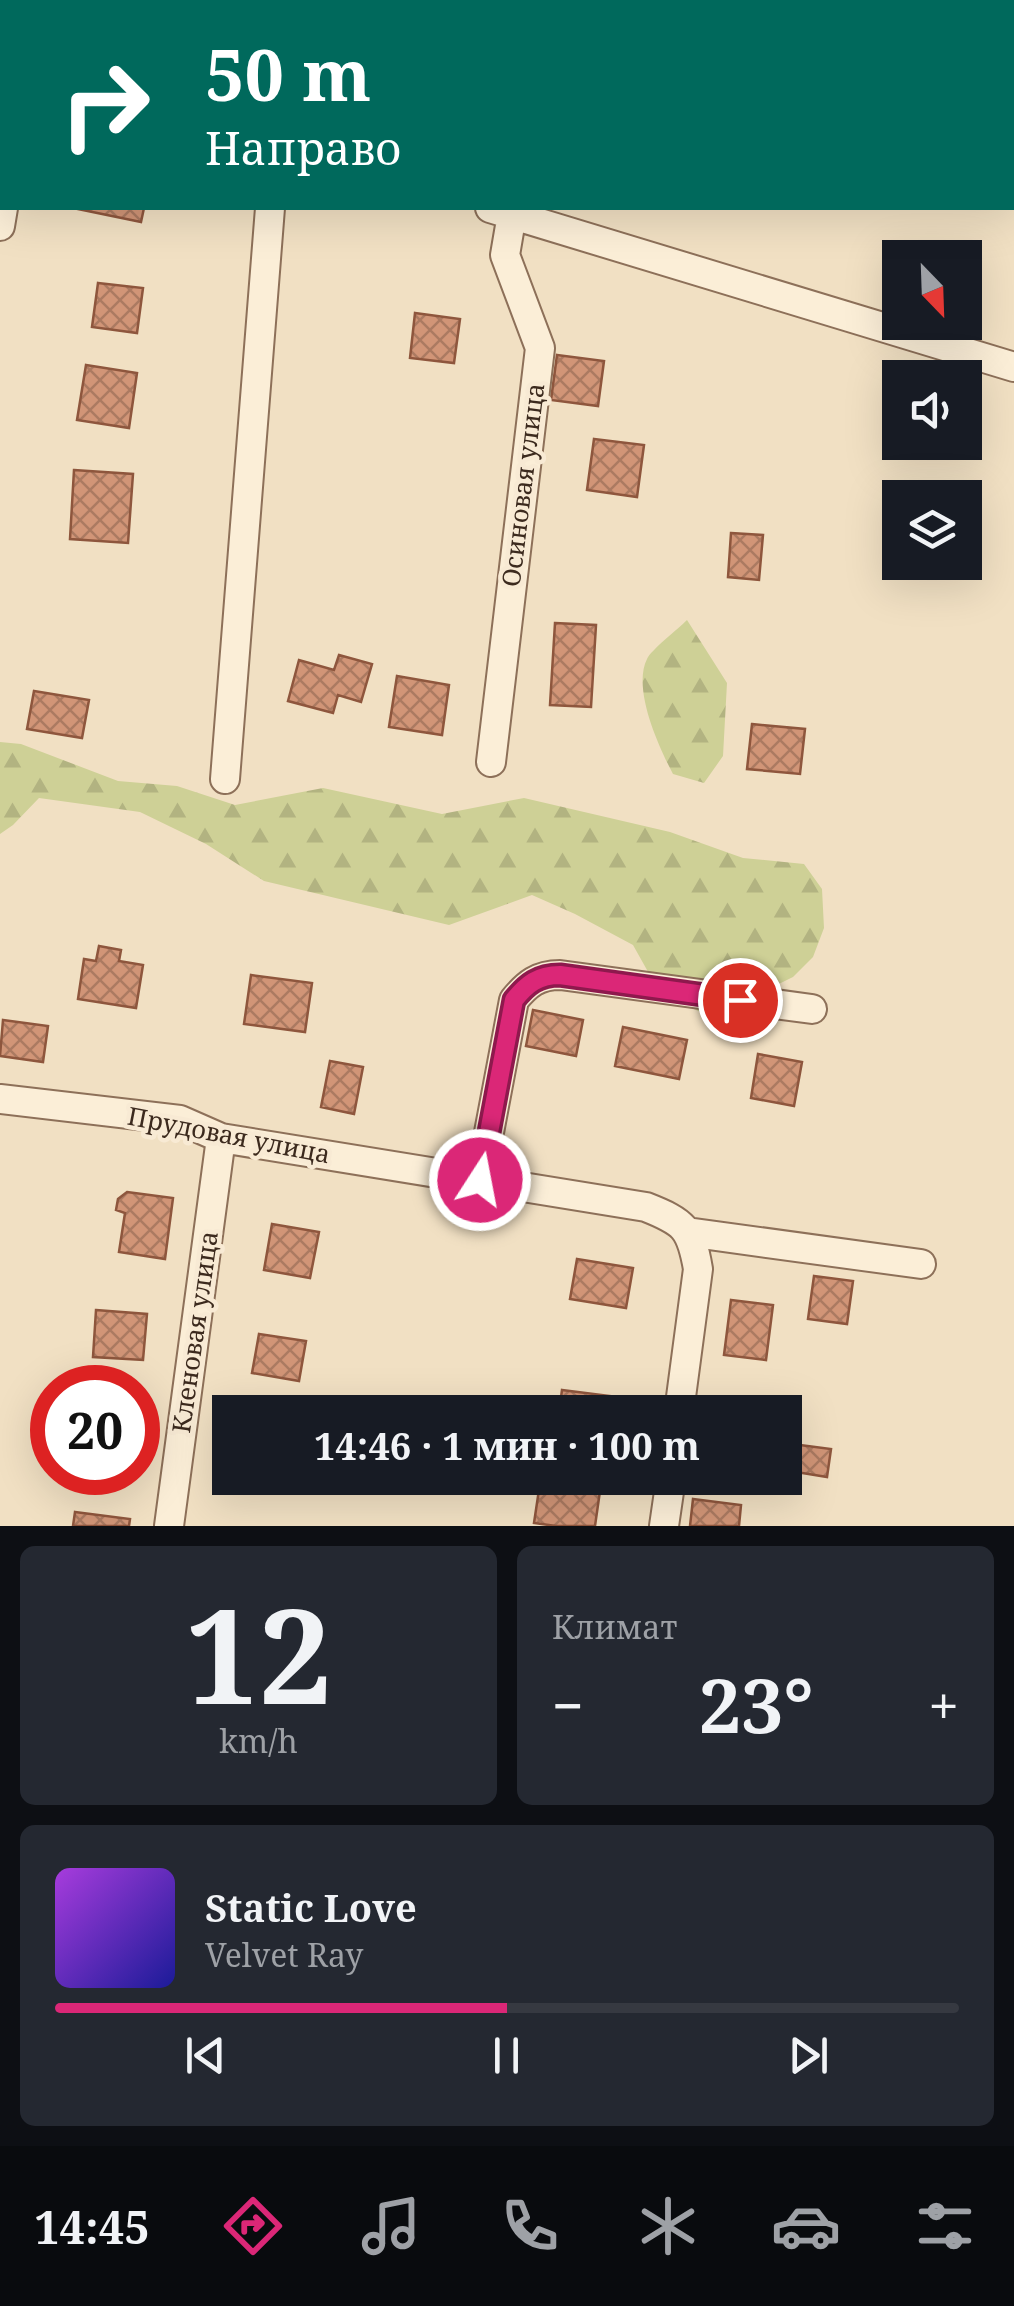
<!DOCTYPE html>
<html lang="ru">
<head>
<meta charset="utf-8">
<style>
  :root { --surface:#171b24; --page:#242831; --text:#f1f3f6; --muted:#9ea1a6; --line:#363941; --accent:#db2777 }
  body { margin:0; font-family:"Noto Serif",serif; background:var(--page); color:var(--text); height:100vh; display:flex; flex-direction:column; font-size:38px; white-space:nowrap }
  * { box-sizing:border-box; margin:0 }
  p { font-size:32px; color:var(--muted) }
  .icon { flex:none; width:55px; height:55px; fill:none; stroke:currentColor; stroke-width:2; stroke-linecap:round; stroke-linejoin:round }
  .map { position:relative; height:1526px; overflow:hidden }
  .panel { display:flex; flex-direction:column; gap:20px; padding:20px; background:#0d0f14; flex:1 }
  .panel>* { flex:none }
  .guide { position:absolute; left:0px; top:0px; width:1015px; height:210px; box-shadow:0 10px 40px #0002; background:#00695c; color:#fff; overflow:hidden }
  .needle { width:65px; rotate:157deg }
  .tools { position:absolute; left:882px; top:240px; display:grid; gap:20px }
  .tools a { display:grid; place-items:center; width:100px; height:100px; border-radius:0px; background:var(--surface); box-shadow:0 10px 40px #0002; font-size:50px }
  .speed { position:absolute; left:30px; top:1365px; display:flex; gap:20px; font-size:50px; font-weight:700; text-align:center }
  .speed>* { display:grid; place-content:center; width:130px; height:130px; border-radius:50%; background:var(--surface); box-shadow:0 10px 40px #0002; line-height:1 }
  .speed .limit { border:15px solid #d22; background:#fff; color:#111 }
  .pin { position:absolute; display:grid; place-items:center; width:85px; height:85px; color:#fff; margin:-42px; border:5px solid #fff; border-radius:50%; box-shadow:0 2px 10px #0007 }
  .me { position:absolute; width:110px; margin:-55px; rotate:11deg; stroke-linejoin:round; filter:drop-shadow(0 0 8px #0008) }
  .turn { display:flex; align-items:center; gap:35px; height:210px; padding:0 40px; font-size:45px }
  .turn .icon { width:130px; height:130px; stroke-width:2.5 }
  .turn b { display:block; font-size:70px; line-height:85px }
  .big { font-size:75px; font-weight:700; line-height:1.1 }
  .panel .widget { flex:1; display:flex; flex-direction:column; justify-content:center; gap:15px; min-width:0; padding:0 35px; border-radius:15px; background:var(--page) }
  .panel .dial { align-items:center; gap:0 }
  .dial b { font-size:130px; line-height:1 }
  .song { display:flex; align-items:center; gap:30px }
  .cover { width:120px; height:120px; border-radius:15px; background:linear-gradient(135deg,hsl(280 70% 55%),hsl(240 70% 35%)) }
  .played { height:10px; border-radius:5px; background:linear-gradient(90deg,var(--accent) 50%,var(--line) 50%) }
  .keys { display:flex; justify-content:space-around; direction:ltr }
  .heat { display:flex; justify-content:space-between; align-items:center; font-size:55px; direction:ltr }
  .panel .tiles { flex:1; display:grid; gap:20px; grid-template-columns:1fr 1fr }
  .widget:last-child { grid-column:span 2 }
  .trip { position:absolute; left:212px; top:1395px; width:590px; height:100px; border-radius:0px; background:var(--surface); box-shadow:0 10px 40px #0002; font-weight:700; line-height:100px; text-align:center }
  .tab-bar { display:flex; height:160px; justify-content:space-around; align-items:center; background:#090b0e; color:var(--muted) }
  .tab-bar .icon { width:70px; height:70px }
  .tab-bar .current { color:var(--accent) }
  .tab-bar b { font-size:45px; color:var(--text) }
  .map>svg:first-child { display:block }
</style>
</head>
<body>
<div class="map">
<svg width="1014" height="1526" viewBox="0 0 1014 1526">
  <defs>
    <pattern id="forest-firs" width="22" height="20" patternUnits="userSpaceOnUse" patternTransform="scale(2.5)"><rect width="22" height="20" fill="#ced096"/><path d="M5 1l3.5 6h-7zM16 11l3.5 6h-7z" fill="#b2b381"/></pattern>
    <pattern id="building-cross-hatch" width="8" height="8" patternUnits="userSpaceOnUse" patternTransform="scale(2.5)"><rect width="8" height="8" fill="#d19577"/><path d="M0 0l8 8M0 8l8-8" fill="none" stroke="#ab7a61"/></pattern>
  </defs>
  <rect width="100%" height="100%" fill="#f1e0c3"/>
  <path fill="url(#forest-firs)" d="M687 620 727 683 723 756 704 783 673 774C659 747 632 689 647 659 651 650 678 629 687 620Z
    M0 742 21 744 118 781 177 786 235 805 323 788 442 814 524 798 670 832 743 858 804 864 822 889 824 928 813 957 793 977 726 1010 703 1013 661 995 633 945 575 914 532 895 449 925 264 881 206 844 140 812 39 798 13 825 0 834Z"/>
  <path fill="url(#building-cross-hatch)" stroke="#8e563d" stroke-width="2.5" d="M278 0H361L360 2H278Z
    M450 0H526L525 2H449Z
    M73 208H144L141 222Z
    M98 283 143 288 137 333 92 327Z
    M415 313 460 319 454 363 410 358Z
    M557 355 604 361 598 406 551 400Z
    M86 365 137 373 129 428 77 420Z
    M594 439 644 445 637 497 587 490Z
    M74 470 133 474 128 543 70 539Z
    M731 533 763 535 759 580 728 577Z
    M555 623 596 625 591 707 550 705Z
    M339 655 372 664 361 702 338 695 333 713 288 701 299 660 334 670Z
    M397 676 449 685 442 735 389 727Z
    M34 691 89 700 82 738 27 729Z
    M752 724 805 729 800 774 747 769Z
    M99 946 121 950 119 961 143 965 136 1008 78 999 84 959 96 961Z
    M251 975 312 983 305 1032 244 1024Z
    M533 1010 583 1020 576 1056 526 1046Z
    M3 1020 48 1026 43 1062 0 1056Z
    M623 1027 687 1040 679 1079 615 1066Z
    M758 1054 802 1062 794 1106 751 1098Z
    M330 1061 363 1067 354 1114 321 1107Z
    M127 1192 173 1198 165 1259 119 1252 125 1213 116 1210 118 1199Z
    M272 1224 319 1232 310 1278 264 1270Z
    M577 1259 633 1268 626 1308 570 1299Z
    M814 1276 853 1281 847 1324 808 1319Z
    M731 1300 773 1305 766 1360 724 1355Z
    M96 1310 147 1314 143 1360 93 1357Z
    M259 1334 306 1341 299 1381 252 1373Z
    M562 1390 610 1396 607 1412H559Z
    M138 1418 149 1419 145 1460 138 1459Z
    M800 1445 831 1449 827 1477 796 1472Z
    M540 1483 600 1491 595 1526H556L534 1523Z
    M693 1499 741 1505 739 1526H690Z
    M75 1512 130 1519 129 1526H73Z"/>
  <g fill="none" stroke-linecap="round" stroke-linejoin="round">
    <defs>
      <path id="minor" d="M221 2V0
        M391 2V0
        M0 64H2
        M490 208 1014 367
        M0 226 3 208
        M491 762 540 348 505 255 512 214
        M225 779 270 208
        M0 1099 180 1120 221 1138 646 1207C684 1222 691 1228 698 1269L679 1412
        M480 1180 514 1000C527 984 538 975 560 975L812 1009
        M687 1232 921 1264
        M169 1526 221 1138
        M664 1526 671 1478"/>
    </defs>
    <use href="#minor" stroke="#8d7059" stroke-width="32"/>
    <use href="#minor" stroke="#fbeed7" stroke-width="28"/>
  </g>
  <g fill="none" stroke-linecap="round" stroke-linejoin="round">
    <defs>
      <path id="route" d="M480 1180 514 1000C527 984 538 975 560 975L740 1000"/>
    </defs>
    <use href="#route" stroke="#8e194d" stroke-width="25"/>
    <use href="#route" stroke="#db2777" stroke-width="18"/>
  </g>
  <g text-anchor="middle" stroke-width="9" stroke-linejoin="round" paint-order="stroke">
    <g font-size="25" fill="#3c2a1e" stroke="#f8ead4">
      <text transform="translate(523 485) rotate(-83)" y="9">Осиновая улица</text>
      <text transform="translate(229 1135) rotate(11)" y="9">Прудовая улица</text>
      <text transform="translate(195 1332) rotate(-82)" y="9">Кленовая улица</text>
    </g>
  </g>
</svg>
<div class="tools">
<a><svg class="needle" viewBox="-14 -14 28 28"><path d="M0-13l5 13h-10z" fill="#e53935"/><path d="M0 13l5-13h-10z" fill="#9ea1a6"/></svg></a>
<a><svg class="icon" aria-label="sound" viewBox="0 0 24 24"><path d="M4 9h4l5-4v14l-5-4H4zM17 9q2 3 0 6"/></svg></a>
<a><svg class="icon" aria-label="layers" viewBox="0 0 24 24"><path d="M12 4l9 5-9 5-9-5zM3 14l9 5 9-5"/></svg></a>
</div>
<div class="speed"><div class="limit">20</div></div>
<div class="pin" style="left:740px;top:1000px;background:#d93025"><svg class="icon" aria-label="arrive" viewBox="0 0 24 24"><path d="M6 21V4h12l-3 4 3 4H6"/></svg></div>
<svg class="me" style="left:480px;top:1180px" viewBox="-20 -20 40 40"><circle r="17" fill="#db2777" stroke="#fff" stroke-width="3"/><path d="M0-11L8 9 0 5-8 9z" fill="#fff"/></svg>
<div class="trip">14:46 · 1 мин · 100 m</div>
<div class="guide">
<div class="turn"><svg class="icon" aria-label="right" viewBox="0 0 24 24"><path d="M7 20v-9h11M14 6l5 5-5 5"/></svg><div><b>50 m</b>Направо</div></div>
</div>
</div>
<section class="panel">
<div class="tiles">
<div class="widget dial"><b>12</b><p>km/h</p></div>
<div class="widget"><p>Климат</p>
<div class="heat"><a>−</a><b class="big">23°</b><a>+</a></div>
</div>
<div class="widget">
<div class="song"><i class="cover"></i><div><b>Static Love</b><p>Velvet Ray</p></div></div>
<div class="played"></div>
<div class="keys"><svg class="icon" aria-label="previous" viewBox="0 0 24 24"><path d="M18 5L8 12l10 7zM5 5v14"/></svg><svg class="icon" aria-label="pause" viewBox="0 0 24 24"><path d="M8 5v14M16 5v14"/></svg><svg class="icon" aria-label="next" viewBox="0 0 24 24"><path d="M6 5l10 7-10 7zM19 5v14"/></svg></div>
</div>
</div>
</section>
<nav class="tab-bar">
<b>14:45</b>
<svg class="icon current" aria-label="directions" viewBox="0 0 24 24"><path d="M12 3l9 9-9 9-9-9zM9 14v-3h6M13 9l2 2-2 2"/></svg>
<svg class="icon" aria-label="music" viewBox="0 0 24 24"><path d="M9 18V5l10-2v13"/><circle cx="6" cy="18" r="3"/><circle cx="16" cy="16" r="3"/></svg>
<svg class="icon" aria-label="phone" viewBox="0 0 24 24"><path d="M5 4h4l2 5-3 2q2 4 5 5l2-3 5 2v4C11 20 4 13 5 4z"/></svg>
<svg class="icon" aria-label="climate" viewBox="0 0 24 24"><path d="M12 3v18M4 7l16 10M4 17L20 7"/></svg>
<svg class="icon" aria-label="car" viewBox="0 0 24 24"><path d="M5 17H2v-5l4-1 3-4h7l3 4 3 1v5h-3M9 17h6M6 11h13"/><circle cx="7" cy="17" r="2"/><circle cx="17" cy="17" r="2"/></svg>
<svg class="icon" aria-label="filters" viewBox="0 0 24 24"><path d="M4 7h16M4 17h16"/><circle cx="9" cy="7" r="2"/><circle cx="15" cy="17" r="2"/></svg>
</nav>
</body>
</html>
